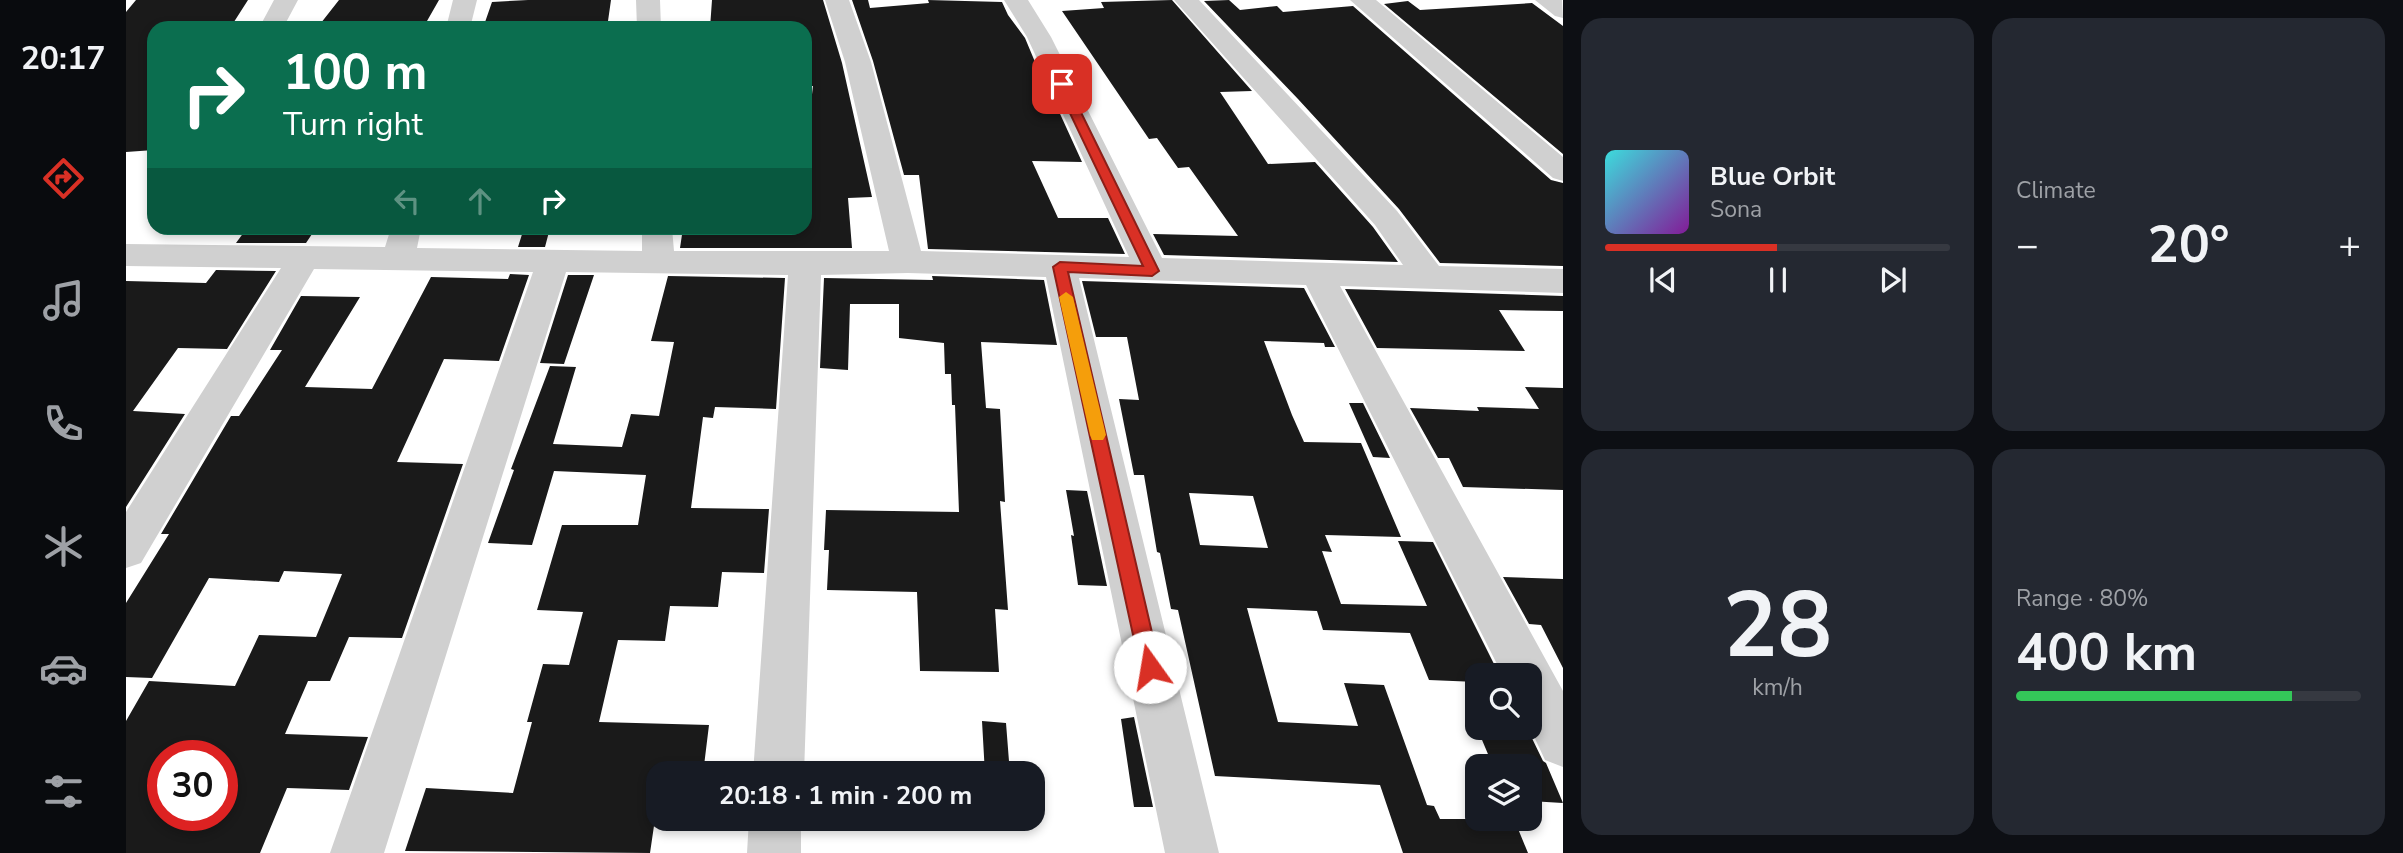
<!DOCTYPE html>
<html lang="en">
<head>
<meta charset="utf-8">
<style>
  :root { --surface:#171b24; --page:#242831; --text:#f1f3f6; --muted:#9ea1a6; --line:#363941; --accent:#d93025 }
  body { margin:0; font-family:"Nunito Sans",sans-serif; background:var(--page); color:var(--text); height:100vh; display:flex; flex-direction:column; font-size:26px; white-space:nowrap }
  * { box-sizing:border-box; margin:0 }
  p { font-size:23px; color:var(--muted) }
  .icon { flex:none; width:38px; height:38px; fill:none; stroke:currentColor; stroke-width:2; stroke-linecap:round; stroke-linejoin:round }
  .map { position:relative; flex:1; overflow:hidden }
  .drawer { display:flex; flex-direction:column; gap:18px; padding:18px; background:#0d0f14; width:840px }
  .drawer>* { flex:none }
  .banner { position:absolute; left:21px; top:21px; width:665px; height:214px; border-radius:21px; box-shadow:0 4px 10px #0003; background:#0b6e4f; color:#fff; overflow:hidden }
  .controls { position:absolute; left:1339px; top:663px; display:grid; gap:14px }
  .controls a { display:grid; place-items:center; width:77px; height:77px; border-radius:14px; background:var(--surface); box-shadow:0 4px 10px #0003; font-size:35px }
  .speed { position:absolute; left:21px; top:740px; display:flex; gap:14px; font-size:35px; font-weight:700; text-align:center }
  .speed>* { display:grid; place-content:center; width:91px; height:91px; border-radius:50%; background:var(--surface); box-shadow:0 4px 10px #0003; line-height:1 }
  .speed .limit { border:10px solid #d22; background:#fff; color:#111 }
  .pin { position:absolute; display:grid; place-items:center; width:60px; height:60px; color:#fff; margin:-30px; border-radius:14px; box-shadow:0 4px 10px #0006 }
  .me { position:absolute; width:77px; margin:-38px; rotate:347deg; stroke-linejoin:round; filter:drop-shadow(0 0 5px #0008) }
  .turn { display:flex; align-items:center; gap:24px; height:147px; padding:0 21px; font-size:32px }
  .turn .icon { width:91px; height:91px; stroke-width:2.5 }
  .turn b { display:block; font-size:49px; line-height:60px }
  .lanes { display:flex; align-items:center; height:66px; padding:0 21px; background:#0003; justify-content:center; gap:35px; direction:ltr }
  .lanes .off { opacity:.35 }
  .big { font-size:52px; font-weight:700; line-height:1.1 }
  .drawer .widget { flex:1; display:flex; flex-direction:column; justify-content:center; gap:10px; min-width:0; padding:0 24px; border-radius:21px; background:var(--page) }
  .drawer .dial { align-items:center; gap:0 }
  .dial b { font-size:91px; line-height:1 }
  .song { display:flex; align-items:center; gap:21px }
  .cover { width:84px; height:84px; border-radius:10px; background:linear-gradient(135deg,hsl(180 70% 55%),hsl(290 70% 35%)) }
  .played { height:7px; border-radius:4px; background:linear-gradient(90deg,var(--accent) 50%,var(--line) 50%) }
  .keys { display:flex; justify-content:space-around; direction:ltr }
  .heat { display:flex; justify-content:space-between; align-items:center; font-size:38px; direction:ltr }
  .charge { height:10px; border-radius:5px; background:linear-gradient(90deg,#34c759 80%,var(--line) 0) }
  .drawer .tiles { flex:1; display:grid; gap:18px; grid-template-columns:repeat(2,1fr) }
  .trip { position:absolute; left:520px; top:761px; width:399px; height:70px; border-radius:21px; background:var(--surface); box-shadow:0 4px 10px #0003; font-weight:700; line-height:70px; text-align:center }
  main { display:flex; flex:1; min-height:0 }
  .tab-bar { display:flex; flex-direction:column; width:126px; justify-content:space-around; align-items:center; background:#090b0e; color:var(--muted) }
  .tab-bar .icon { width:49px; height:49px }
  .tab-bar .selected { color:var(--accent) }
  .tab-bar b { font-size:32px; color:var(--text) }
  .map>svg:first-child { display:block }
</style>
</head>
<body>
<main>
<nav class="tab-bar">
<b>20:17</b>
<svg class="icon selected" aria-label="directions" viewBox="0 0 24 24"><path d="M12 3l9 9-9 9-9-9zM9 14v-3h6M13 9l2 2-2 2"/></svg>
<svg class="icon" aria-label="music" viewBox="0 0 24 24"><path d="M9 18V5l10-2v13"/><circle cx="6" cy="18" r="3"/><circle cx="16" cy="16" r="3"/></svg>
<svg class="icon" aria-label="phone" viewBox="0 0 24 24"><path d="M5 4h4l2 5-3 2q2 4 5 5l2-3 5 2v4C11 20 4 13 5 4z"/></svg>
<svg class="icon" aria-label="climate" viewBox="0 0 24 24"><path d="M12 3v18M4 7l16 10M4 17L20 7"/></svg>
<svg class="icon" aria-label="car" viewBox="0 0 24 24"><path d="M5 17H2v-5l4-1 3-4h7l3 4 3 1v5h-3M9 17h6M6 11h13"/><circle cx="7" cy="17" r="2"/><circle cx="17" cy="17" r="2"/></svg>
<svg class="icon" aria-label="filters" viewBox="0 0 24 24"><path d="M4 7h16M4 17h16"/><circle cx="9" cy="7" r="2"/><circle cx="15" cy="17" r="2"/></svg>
</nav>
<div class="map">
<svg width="1437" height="853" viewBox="0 0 1437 853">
  <rect width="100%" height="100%" fill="#fff"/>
  <path fill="#1a1a1a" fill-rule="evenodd" d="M10 0H122L106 25 97 28H28V150L0 152V12Z
    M213 0H313L297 28H191Z
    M402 0H485L481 28H357L366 2Z
    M586 0H697L716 63 746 197 722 198 726 248H554L557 228H679V153L687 86H679V28H584Z
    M726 0H742L744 8 803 3 802 0 876 2 882 15 899 38 927 105H930L956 162 906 161 932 218H982L999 254 802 249 793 175H778L747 61Z
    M1046 0 1126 91 1094 92 1142 164 1189 162 1247 227 1272 262 1038 255 1027 234 1112 236 1063 167 1052 168 1031 138 1023 139 936 11 978 8 975 2Z
    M1103 0 1114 10 1151 6 1157 12 1227 6 1425 180 1437 183V266L1314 263 1273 209 1172 99 1078 1Z
    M1282 1 1294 10 1406 3 1437 26V154L1258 4Z
    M121 228H190L180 243H110Z
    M398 228H424L419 247H392Z
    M90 270 150 271 101 349 52 348 7 411 59 414 0 507V281L80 283Z
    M384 274 403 275 373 361 318 359 271 462 337 464 276 638 223 637 204 681H182L159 734 242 737 223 790 161 788 134 853H0V721L23 681 109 686 133 635 190 637 216 574 158 571 153 582 83 578 26 678 0 677V603L43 534H35L105 416H113L156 350H144L175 296 234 297 179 387 246 389 305 277 382 279ZM37 756H96V816H37Z
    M442 275H468L438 364 414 363Z
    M542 276 659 278 650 409 589 407 587 418 577 417 565 508 643 509 638 573 596 572 592 607 544 606 539 641 492 640 473 722 583 725 577 774H532V819L571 820 529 819 524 853 279 851 300 788 387 793 406 722H401L417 664 443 665 457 612 411 610 436 525H512L520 475 428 471 406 545 362 543 388 470 385 469 424 366 450 367 427 444 496 447 505 414 533 416 548 342 525 341Z
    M806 276 918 280 931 345 855 342 860 408 874 409 879 502 874 501 882 610 869 609 873 672 794 671 791 592 701 590 703 550H698L700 510 833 512 829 405H826L825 374H819L818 343 773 338V304H724L722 370 694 368 698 278 807 280Z
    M956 281 1178 288 1209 347H1199L1198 343 1138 341 1166 415 1178 442 1235 443 1275 537 1199 535 1206 552 1196 551 1215 604 1301 606 1272 541 1307 542 1374 676H1351V682L1303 680 1284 633 1197 630 1191 611 1121 608 1152 722 1232 726 1218 683 1258 685 1301 805 1308 806 1314 819H1388L1402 853H1277L1254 785 1089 776 1052 610 1045 609 1034 553 1031 552 1018 475H1008L993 399 1013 400 1001 337H970ZM1063 493 1127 496 1142 548 1074 545Z
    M1219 289 1437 296V311L1373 310 1399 351 1251 348Z
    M1399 387 1437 388V490L1337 487 1323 458H1312L1284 408 1353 411 1351 407 1413 409Z
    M1223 403H1237L1264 458 1247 457Z
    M940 490 961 491 981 586 952 585 945 535 948 536Z
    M1377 577 1437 579V668L1415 625 1403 624Z
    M1008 717 1027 807H1008L995 719Z
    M856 721 880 723 884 774H859Z
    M1351 728H1401L1417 761 1420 763 1437 803 1404 801V766H1367Z"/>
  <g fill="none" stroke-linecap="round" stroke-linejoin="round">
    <path fill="#d0d0d0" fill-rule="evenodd" d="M148 0H172L157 28H133Z
      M327 0H351L344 28H320Z
      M510 0H534L535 28H511Z
      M699 0H723L745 62 795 251 1003 257 901 37 878 0H902L925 37 1036 258 1277 265 1249 225 1048 0H1073L1271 211 1313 266 1437 269V293L1214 286 1437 691V767L1419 760 1404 728V676H1377L1180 285 953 278 1093 853H1039L920 277 782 273 695 275 678 774H627L662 275 440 272 258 853H204L407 272 188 269 15 563 0 568V512L155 268 0 266V244L259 247 265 228H295L291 248 516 251V228H546L548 251H763L719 62Z
      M1224 0H1250L1437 157V181L1427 178Z
      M1409 0H1436L1437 18 1429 16Z
      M623 819H675V853H621Z"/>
  </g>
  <path fill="#d93025" stroke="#8d1f18" stroke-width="2" d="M936 81 941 84 1033 271 1026 276 942 272 1034 667 1031 673 1024 676 1017 673 1014 667 927 267 934 262 1017 266 930 84Z"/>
  <path fill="#f59e0b" d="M940 292 947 297 980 435 977 440H966L964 435 933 297Z"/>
</svg>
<div class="controls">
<a><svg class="icon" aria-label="search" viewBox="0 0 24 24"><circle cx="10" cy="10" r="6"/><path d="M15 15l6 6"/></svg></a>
<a><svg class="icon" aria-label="layers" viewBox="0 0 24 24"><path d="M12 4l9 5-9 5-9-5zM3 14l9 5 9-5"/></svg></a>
</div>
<div class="speed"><div class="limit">30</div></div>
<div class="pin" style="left:936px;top:84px;background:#d93025"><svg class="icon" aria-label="arrive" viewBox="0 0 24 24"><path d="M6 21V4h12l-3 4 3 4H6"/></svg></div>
<svg class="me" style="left:1024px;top:667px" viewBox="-20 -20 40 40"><circle r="19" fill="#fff"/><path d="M0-13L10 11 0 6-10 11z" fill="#d93025"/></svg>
<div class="trip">20:18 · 1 min · 200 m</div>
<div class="banner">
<div class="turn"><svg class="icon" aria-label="right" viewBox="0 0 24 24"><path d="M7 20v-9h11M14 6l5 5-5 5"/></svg><div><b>100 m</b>Turn right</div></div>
<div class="lanes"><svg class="icon off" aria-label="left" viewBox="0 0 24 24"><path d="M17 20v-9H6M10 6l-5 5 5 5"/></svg><svg class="icon off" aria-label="ahead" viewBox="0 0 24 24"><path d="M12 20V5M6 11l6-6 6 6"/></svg><svg class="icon" aria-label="right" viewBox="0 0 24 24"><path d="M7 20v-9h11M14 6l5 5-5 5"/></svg></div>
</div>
</div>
<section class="drawer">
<div class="tiles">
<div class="widget">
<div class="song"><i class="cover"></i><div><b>Blue Orbit</b><p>Sona</p></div></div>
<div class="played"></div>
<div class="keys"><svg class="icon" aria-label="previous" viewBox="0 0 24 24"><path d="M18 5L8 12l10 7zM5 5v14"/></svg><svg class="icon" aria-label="pause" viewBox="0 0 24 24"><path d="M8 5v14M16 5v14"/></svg><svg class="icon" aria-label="next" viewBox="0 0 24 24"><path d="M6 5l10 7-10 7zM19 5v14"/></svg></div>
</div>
<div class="widget"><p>Climate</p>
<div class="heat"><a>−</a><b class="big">20°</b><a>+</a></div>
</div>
<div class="widget dial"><b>28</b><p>km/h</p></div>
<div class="widget"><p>Range · 80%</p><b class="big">400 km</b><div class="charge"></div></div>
</div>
</section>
</main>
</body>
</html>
